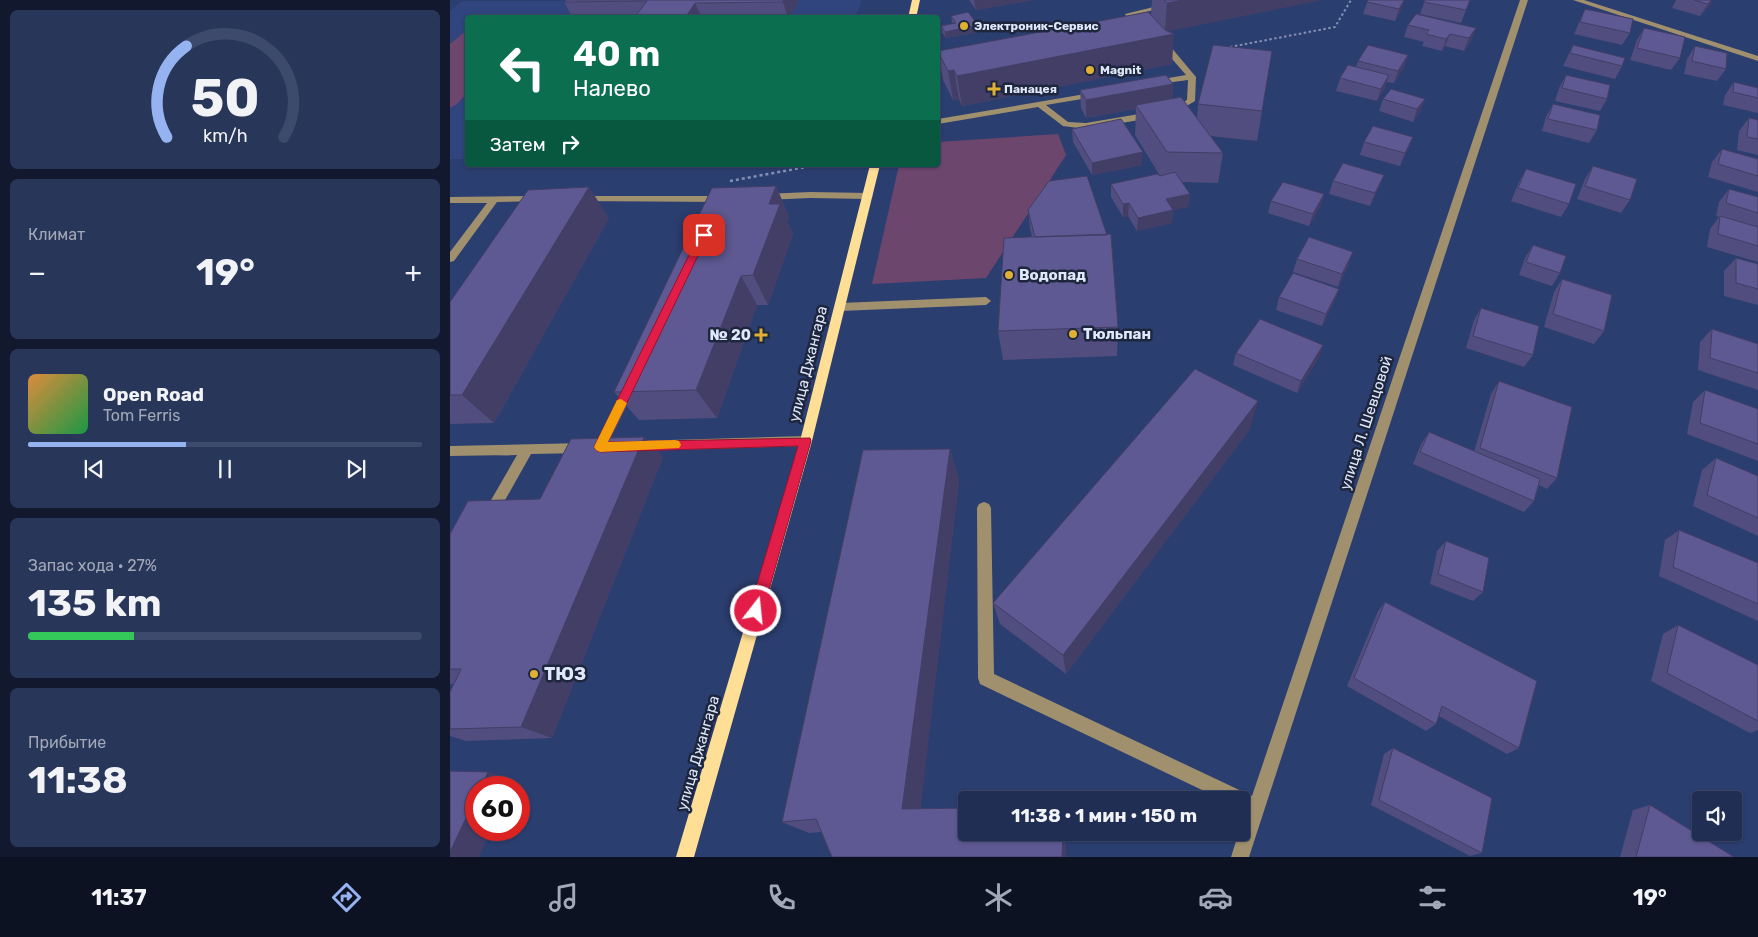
<!DOCTYPE html>
<html lang="ru">
<head>
<meta charset="utf-8">
<style>
  :root { --surface:#202e54; --page:#28365a; --text:#f1f3f6; --muted:#a2a8b8; --line:#3d4a6b; --accent:#95b2f1 }
  body { margin:0; font-family:Rubik,sans-serif; background:var(--page); color:var(--text); height:100vh; display:flex; flex-direction:column; font-size:19px; white-space:nowrap }
  * { box-sizing:border-box; margin:0 }
  p { font-size:16px; color:var(--muted) }
  .icon { flex:none; width:28px; height:28px; fill:none; stroke:currentColor; stroke-width:2; stroke-linecap:round; stroke-linejoin:round }
  .map { position:relative; flex:1; overflow:hidden }
  .sheet { display:flex; flex-direction:column; gap:10px; padding:10px; background:#12192e; width:450px }
  .sheet>* { flex:none }
  .guide { position:absolute; left:15px; top:15px; width:475px; height:152px; border-radius:5px; box-shadow:0 1px 4px #0004,0 0 0 1px var(--line); background:#0b6e4f; color:#fff; overflow:hidden }
  .fabs { position:absolute; left:1242px; top:791px; display:grid; gap:10px }
  .fabs a { display:grid; place-items:center; width:50px; height:50px; border-radius:5px; background:var(--surface); box-shadow:0 1px 4px #0004,0 0 0 1px var(--line); font-size:25px }
  .speed { position:absolute; left:15px; top:776px; display:flex; gap:10px; font-size:25px; font-weight:700; text-align:center }
  .speed>* { display:grid; place-content:center; width:65px; height:65px; border-radius:50%; background:var(--surface); box-shadow:0 1px 4px #0004,0 0 0 1px var(--line); line-height:1 }
  .speed .limit { border:8px solid #d22; background:#fff; color:#111 }
  .pin { position:absolute; display:grid; place-items:center; width:42px; height:42px; color:#fff; margin:-21px; border-radius:10px; box-shadow:0 2px 8px #0006 }
  .me { position:absolute; width:55px; margin:-28px; rotate:16deg; stroke-linejoin:round; filter:drop-shadow(0 0 4px #0008) }
  .turn { display:flex; align-items:center; gap:18px; height:105px; padding:0 25px; font-size:22px }
  .turn .icon { width:65px; height:65px; stroke-width:2.5 }
  .turn b { display:block; font-size:35px; line-height:42px }
  .then { display:flex; align-items:center; height:48px; padding:0 25px; background:#0003; gap:10px; font-size:19px }
  .big { font-size:38px; font-weight:700; line-height:1.1 }
  .sheet .card { flex:1; display:flex; flex-direction:column; justify-content:center; gap:8px; min-width:0; padding:0 18px; border-radius:8px; background:var(--page) }
  .sheet .dial { align-items:center; gap:0 }
  .dial svg { height:130px; overflow:visible; fill:none; stroke:var(--line); stroke-width:7; stroke-linecap:round; text-anchor:middle }
  .dial text { fill:var(--text); stroke:none }
  .song { display:flex; align-items:center; gap:15px }
  .cover { width:60px; height:60px; border-radius:8px; background:linear-gradient(135deg,hsl(30 70% 55%),hsl(140 70% 35%)) }
  .played { height:5px; border-radius:2px; background:linear-gradient(90deg,var(--accent) 40%,var(--line) 40%) }
  .keys { display:flex; justify-content:space-around; direction:ltr }
  .heat { display:flex; justify-content:space-between; align-items:center; font-size:28px; direction:ltr }
  .charge { height:8px; border-radius:4px; background:linear-gradient(90deg,#34c759 27%,var(--line) 0) }
  .trip { position:absolute; left:508px; top:791px; width:292px; height:50px; border-radius:5px; background:var(--surface); box-shadow:0 1px 4px #0004,0 0 0 1px var(--line); font-weight:700; line-height:50px; text-align:center }
  .tab-bar { display:flex; height:80px; justify-content:space-around; align-items:center; background:#0d1222; color:var(--muted) }
  .tab-bar .icon { width:35px; height:35px }
  .tab-bar .selected { color:var(--accent) }
  .tab-bar b { font-size:22px; color:var(--text) }
  main { display:flex; flex:1; min-height:0 }
  .map>svg:first-child { display:block }
</style>
</head>
<body>
<main>
<section class="sheet">
<div class="card dial"><svg viewBox="0 0 100 80">
<path d="M14 69A42 42 0 1 1 86 69"/>
<path d="M14 69A42 42 0 0 1 26 13" stroke="#95b2f1"/>
<text x="50" y="56" font-size="32" font-weight="700">50</text>
<text x="50" y="72" font-size="11">km/h</text>
</svg></div>
<div class="card"><p>Климат</p>
<div class="heat"><a>−</a><b class="big">19°</b><a>+</a></div>
</div>
<div class="card">
<div class="song"><i class="cover"></i><div><b>Open Road</b><p>Tom Ferris</p></div></div>
<div class="played"></div>
<div class="keys"><svg class="icon" aria-label="previous" viewBox="0 0 24 24"><path d="M18 5L8 12l10 7zM5 5v14"/></svg><svg class="icon" aria-label="pause" viewBox="0 0 24 24"><path d="M8 5v14M16 5v14"/></svg><svg class="icon" aria-label="next" viewBox="0 0 24 24"><path d="M6 5l10 7-10 7zM19 5v14"/></svg></div>
</div>
<div class="card"><p>Запас хода · 27%</p><b class="big">135 km</b><div class="charge"></div></div>
<div class="card"><p>Прибытие</p><b class="big">11:38</b></div>
</section>
<div class="map">
<svg width="1308" height="857" viewBox="0 0 1308 857">
  <rect width="100%" height="100%" fill="#2b3e70"/>
  <path fill="#30457e" d="M412 0 405 18H18L17 159H0V11L12 1Z"/>
  <path fill="#6d466d" d="M17 30V93L7 104 0 108V44Z
    M608 134 616 155 536 278 422 284 449 165H488V142Z"/>
  <g fill="none" stroke-linecap="round" stroke-linejoin="round">
    <path stroke="#8491b4" stroke-width="2" stroke-dasharray="2.5 2.5" stroke-linecap="butt" d="M780 47 885 27 901 0"/>
    <path stroke="#8491b4" stroke-width="2.5" stroke-dasharray="3 3" stroke-linecap="butt" d="M280 181 367 165"/>
    <path fill="#a0906e" fill-rule="evenodd" d="M732 0H746L683 15 691 30 687 32 683 30 675 14Z
      M1070 0H1078L799 857H781L789 832H791L796 811 791 809V800H773L530 684 528 678 527 508 529 504 534 502 539 504 541 508 544 674 802 796Z
      M1123 0H1134L1308 56V61Z
      M709 40H715L746 77 745 101 723 114 720 113V109L737 100 738 80 701 85V81L736 75 709 44Z
      M647 92 651 94 650 96 596 105 618 122 636 123 701 112 705 115 701 118 636 129 613 126 588 107 488 124V119Z
      M360 192 418 193 423 196 418 199 360 198 315 200 310 197 315 194Z
      M87 196 90 197V201L47 202 4 261 0 262V252L37 203H0V197Z
      M130 196H272L277 199 272 202 127 201V197Z
      M536 297 541 301 536 305 390 311 385 307 390 303Z
      M180 381 184 383 186 386 156 447 155 451 150 452 145 451 144 447 176 383Z
      M356 436 360 437 362 441 360 445 356 446 186 451 182 450 180 446 182 442 186 441Z
      M133 443 138 444 139 448 138 452 133 453 81 454 45 518 40 520 35 518 33 514 67 455 0 456V446Z"/>
    <path fill="#ffde96" fill-rule="evenodd" d="M462 0H470L466 18H458Z
      M420 165H430L362 441 244 857H226L350 441Z"/>
  </g>
  <path fill="#514d7e" d="M116 0H347L348 1 340 18H123L114 2Z
    M519 0H583L526 10Z
    M702 0H871L718 31 722 64 512 106 509 99 503 100 493 80 488 51 701 14Z
    M918 0H956H954L951 10 945 21 913 14Z
    M975 0H1020L1011 23 970 14Z
    M1226 0H1263L1259 6 1250 16 1222 8Z
    M1135 9 1180 33 1172 45 1124 34Z
    M501 16 529 32 496 38 492 32 491 26 503 24 502 22Z
    M958 25 1026 28 1021 41 1014 51 995 46 992 51 972 46 974 42 954 37Z
    M1194 28 1230 58 1221 70 1180 60 1187 40Z
    M1123 45 1172 66 1165 79 1113 66Z
    M1245 46 1276 69 1267 81 1234 74 1237 59Z
    M958 55 954 67 944 83 937 82 935 88 927 101 886 91 890 78 906 67 908 61Z
    M1116 75 1157 99 1150 111 1105 101 1109 88Z
    M1284 82 1308 88V113L1273 105 1275 95Z
    M723 84 722 99 747 118 748 104 812 111 807 141 760 136 773 153 768 183 732 182 740 194 738 207 723 210 722 223 687 231 678 216 673 217 661 197V184L710 176 685 135 686 109 636 118 631 108 630 90Z
    M933 99H975L970 112 963 122 929 111Z
    M1103 104 1147 130 1139 143 1092 131 1096 117Z
    M1299 118 1308 120V155L1287 150 1289 131Z
    M622 129 692 165 642 175 623 142Z
    M963 137 958 149 950 166 910 155 914 142Z
    M1272 149 1308 159V192L1258 177 1262 162Z
    M1143 166 1180 200 1171 213 1127 199 1135 179Z
    M1076 169 1119 204 1111 217 1061 201 1069 182Z
    M934 175 929 187 920 206 879 194 883 181Z
    M326 186 339 217 337 221 343 234 318 305H307L267 418 189 420 164 392Z
    M1279 189 1308 197V262L1257 247 1260 229 1269 217 1266 216 1269 202Z
    M874 194 870 207 859 226 818 213 821 201Z
    M578 210 668 327 667 356 553 360 548 331 582 237 580 228Z
    M159 218 44 423 0 424V302Z
    M1083 245 1110 273 1102 286 1069 275 1075 258Z
    M1286 258 1308 264V305L1274 296V271Z
    M847 259 899 264 888 287 843 272Z
    M1112 279 1154 331 1144 344 1094 327 1104 292Z
    M889 289 884 302 872 326 826 310 829 297Z
    M1031 308 1083 355 1074 367 1016 348 1024 320Z
    M1262 329 1308 344V390L1248 370 1250 342Z
    M873 345 869 357 847 393 783 365 786 353Z
    M1049 381 1107 478 1097 489 1089 485 1084 501 1074 512 963 464 971 444 979 432 1024 452 1041 394Z
    M1255 390 1308 409V461L1237 434 1243 402Z
    M800 429 616 674 550 624 543 603Z
    M194 437 213 457 102 738 16 741 0 736V692L4 684H0V534L90 499Z
    M500 449 509 480 470 809 616 832V857H382L371 832 359 833 332 822Z
    M1266 458 1308 476V536L1243 506 1252 470Z
    M1229 530 1308 563V621L1209 576 1215 540Z
    M996 541 1033 592 1023 601 980 584 987 551Z
    M935 602 1069 748 1057 754 989 716 986 724 976 731 897 686 928 611Z
    M1228 625 1308 665V730L1300 733 1201 681 1213 634Z
    M943 748 1032 853 1020 856 921 805 934 754Z
    M1200 805 1284 857H1170L1183 810Z"/>
  <path fill="#423e66" d="M334 0H347L348 1 340 18H338L333 2Z
    M524 0H583L526 10Z
    M734 0H871L715 32 717 3Z
    M954 0 951 10 945 21 949 9Z
    M1261 0H1263L1259 6 1250 16 1258 4Z
    M245 3 252 18H235Z
    M528 25 529 32 496 38 495 32Z
    M1026 28 1021 41 1014 51 1019 38Z
    M724 34 722 64 512 106 507 76Z
    M1000 34 995 46 992 51 996 39Z
    M958 55 954 67 944 83 948 71Z
    M504 70 509 99 503 100 498 71Z
    M939 75 935 88 927 101 931 89Z
    M723 84 722 102 686 105V109L636 118V100Z
    M975 99 970 112 963 122 967 109Z
    M963 137 958 149 950 166 955 153Z
    M693 152 692 165 642 175V163Z
    M934 175 929 187 920 206 925 193Z
    M326 186 339 217 337 221 343 234 318 305 303 275 319 204Z
    M139 187 159 218 44 423 12 395Z
    M740 194 738 207 715 212 716 199Z
    M874 194 870 207 859 226 863 214Z
    M679 203 678 216 673 217V204Z
    M723 210 722 223 687 231 688 218Z
    M903 252 899 264 888 287 892 274Z
    M291 276 307 305 267 418 246 390Z
    M889 289 884 302 872 326 876 314Z
    M873 345 869 357 847 393 851 381Z
    M808 401 800 429 616 674 613 655Z
    M194 437 213 457 102 738 71 727Z
    M500 449 509 480 469 821 452 809Z
    M38 772 64 779 61 788H31Z
    M26 797V830H41L29 857H0V852Z
    M613 832H616V857H612Z"/>
  <path fill="#5e5992" stroke="#423e66" d="M116 0H334L333 2 245 3 235 18H184L197 1 114 2Z
    M714 0H734L717 3Z
    M918 0H954L949 9 917 2Z
    M975 0H1020L1016 10 974 2Z
    M1244 0H1261L1258 4Z
    M1135 9 1183 19 1180 33 1130 22Z
    M518 12 528 25 495 32 491 26 506 23 501 16Z
    M698 12 715 30 724 34 507 76 504 70 498 71 488 51Z
    M966 14 1026 28 1019 38 1000 34 996 39 976 34 979 30 958 25Z
    M1194 28 1235 37 1230 58 1187 48Z
    M763 45 822 51 812 111 748 104Z
    M918 45 958 55 948 71 908 61Z
    M1123 45 1175 58 1172 66 1120 53Z
    M1245 46 1277 53 1276 69 1242 61Z
    M898 65 939 75 931 89 890 78Z
    M716 75 723 84 636 100 630 90Z
    M1116 75 1160 85 1157 99 1112 88Z
    M1284 82 1308 88V98L1283 92Z
    M941 89 975 99 967 109 933 99Z
    M731 97 773 153 717 152 686 105Z
    M1103 104 1150 115 1147 130 1098 119Z
    M1299 118 1308 120V139L1297 137Z
    M671 119 693 152 642 163 622 129Z
    M923 126 963 137 955 153 914 142Z
    M1272 149 1308 159V176L1268 164Z
    M893 163 934 175 925 193 883 181Z
    M1143 166 1187 179 1180 200 1135 186Z
    M1076 169 1126 184 1119 204 1068 188Z
    M725 172 740 194 716 199 723 210 688 218 679 203 673 204 661 184 707 174 710 176Z
    M637 176 657 235 585 237 578 210 599 181Z
    M833 182 874 194 863 214 821 201Z
    M326 186 319 204H330L303 275 291 276 246 390 164 392 262 188Z
    M139 187 12 395H0V302L78 190Z
    M1279 189 1308 197V213L1276 203Z
    M1270 216 1308 227V246L1268 234Z
    M661 234 668 327 548 331 554 238Z
    M859 237 903 252 892 274 847 259Z
    M1083 245 1116 256 1110 273 1076 262Z
    M1286 258 1308 264V289L1286 283Z
    M843 273 889 289 876 314 829 297Z
    M1112 279 1162 295 1154 331 1103 314Z
    M1031 308 1089 326 1083 355 1023 336Z
    M810 319 873 345 851 381 786 353Z
    M1262 329 1308 344V373L1260 358Z
    M745 369 808 401 613 655 543 603Z
    M1049 381 1122 407 1107 478 1030 448Z
    M1255 390 1308 409V444L1250 423Z
    M979 432 1090 479 1084 501 970 452Z
    M194 437 71 727 0 729V692L11 669H0V534L18 501 90 499 121 439Z
    M500 449 452 809 516 808V832H613L612 857H382L366 819 332 822 413 450Z
    M1266 458 1308 476V518L1257 495Z
    M1229 530 1308 563V604L1223 567Z
    M996 541 1039 558 1033 592 988 574Z
    M935 602 1087 681 1069 748 992 706 986 724 904 678Z
    M1228 625 1308 665V721L1217 673Z
    M943 748 1042 798 1032 853 929 800Z
    M0 771 38 772 31 788H26V797L0 852Z
    M1200 805 1284 857H1186Z"/>
  <path fill="#e11d48" stroke="#92132f" d="M254 232 258 235 158 442 360 438 361 441 313 611 311 616 306 618 301 616 299 611 348 446 150 452 146 450 144 447 249 235Z"/>
  <path fill="#f59e0b" d="M171 399 177 403 158 442 225 440 229 441 231 445 229 448 150 452 146 450 144 447 167 400Z"/>
  <g fill="#e0b034" stroke="#1d263d" stroke-width="2">
    <circle cx="514" cy="26" r="5"/>
    <circle cx="640" cy="70" r="5"/>
    <path d="M541.5 81.5h5v5h5v5h-5v5h-5v-5h-5v-5h5z"/>
    <circle cx="559" cy="275" r="5"/>
    <circle cx="623" cy="334" r="5"/>
    <path d="M308.5 327.5h5v5h5v5h-5v5h-5v-5h-5v-5h5z"/>
    <circle cx="84" cy="674" r="5"/>
  </g>
  <g text-anchor="middle" stroke-width="5" stroke-linejoin="round" paint-order="stroke">
    <g font-size="12" font-weight="bold" fill="#e0e8fb" stroke="#1d263d" text-anchor="start">
      <text x="524" y="30">Электроник-Сервис</text>
      <text x="650" y="74">Magnit</text>
      <text x="554" y="93">Панацея</text>
    </g>
    <g font-size="15" font-weight="bold" fill="#e0e8fb" stroke="#1d263d" text-anchor="start">
      <text x="569" y="280">Водопад</text>
      <text x="633" y="339">Тюльпан</text>
      <text x="301" y="340" text-anchor="end">№ 20</text>
    </g>
    <g font-size="15" fill="#e0e8fb" stroke="#1d263d">
      <text transform="translate(358 364) rotate(-76)" y="5">улица Джангара</text>
      <text transform="translate(916 423) rotate(-72)" y="5">улица Л. Шевцовой</text>
      <text transform="translate(248 753) rotate(-74)" y="5">улица Джангара</text>
    </g>
    <g font-size="18" font-weight="bold" fill="#e0e8fb" stroke="#1d263d" text-anchor="start">
      <text x="94" y="680">ТЮЗ</text>
    </g>
  </g>
</svg>
<div class="fabs">
<a><svg class="icon" aria-label="sound" viewBox="0 0 24 24"><path d="M4 9h4l5-4v14l-5-4H4zM17 9q2 3 0 6"/></svg></a>
</div>
<div class="speed"><div class="limit">60</div></div>
<div class="pin" style="left:254px;top:235px;background:#d93025"><svg class="icon" aria-label="arrive" viewBox="0 0 24 24"><path d="M6 21V4h12l-3 4 3 4H6"/></svg></div>
<svg class="me" style="left:306px;top:611px" viewBox="-20 -20 40 40"><circle r="17" fill="#e11d48" stroke="#fff" stroke-width="3"/><path d="M0-11L8 9 0 5-8 9z" fill="#fff"/></svg>
<div class="trip">11:38 · 1 мин · 150 m</div>
<div class="guide">
<div class="turn"><svg class="icon" aria-label="left" viewBox="0 0 24 24"><path d="M17 20v-9H6M10 6l-5 5 5 5"/></svg><div><b>40 m</b>Налево</div></div>
<div class="then">Затем<svg class="icon" aria-label="right" viewBox="0 0 24 24"><path d="M7 20v-9h11M14 6l5 5-5 5"/></svg></div>
</div>
</div>
</main>
<nav class="tab-bar">
<b>11:37</b>
<svg class="icon selected" aria-label="directions" viewBox="0 0 24 24"><path d="M12 3l9 9-9 9-9-9zM9 14v-3h6M13 9l2 2-2 2"/></svg>
<svg class="icon" aria-label="music" viewBox="0 0 24 24"><path d="M9 18V5l10-2v13"/><circle cx="6" cy="18" r="3"/><circle cx="16" cy="16" r="3"/></svg>
<svg class="icon" aria-label="phone" viewBox="0 0 24 24"><path d="M5 4h4l2 5-3 2q2 4 5 5l2-3 5 2v4C11 20 4 13 5 4z"/></svg>
<svg class="icon" aria-label="climate" viewBox="0 0 24 24"><path d="M12 3v18M4 7l16 10M4 17L20 7"/></svg>
<svg class="icon" aria-label="car" viewBox="0 0 24 24"><path d="M5 17H2v-5l4-1 3-4h7l3 4 3 1v5h-3M9 17h6M6 11h13"/><circle cx="7" cy="17" r="2"/><circle cx="17" cy="17" r="2"/></svg>
<svg class="icon" aria-label="filters" viewBox="0 0 24 24"><path d="M4 7h16M4 17h16"/><circle cx="9" cy="7" r="2"/><circle cx="15" cy="17" r="2"/></svg>
<b>19°</b>
</nav>
</body>
</html>
